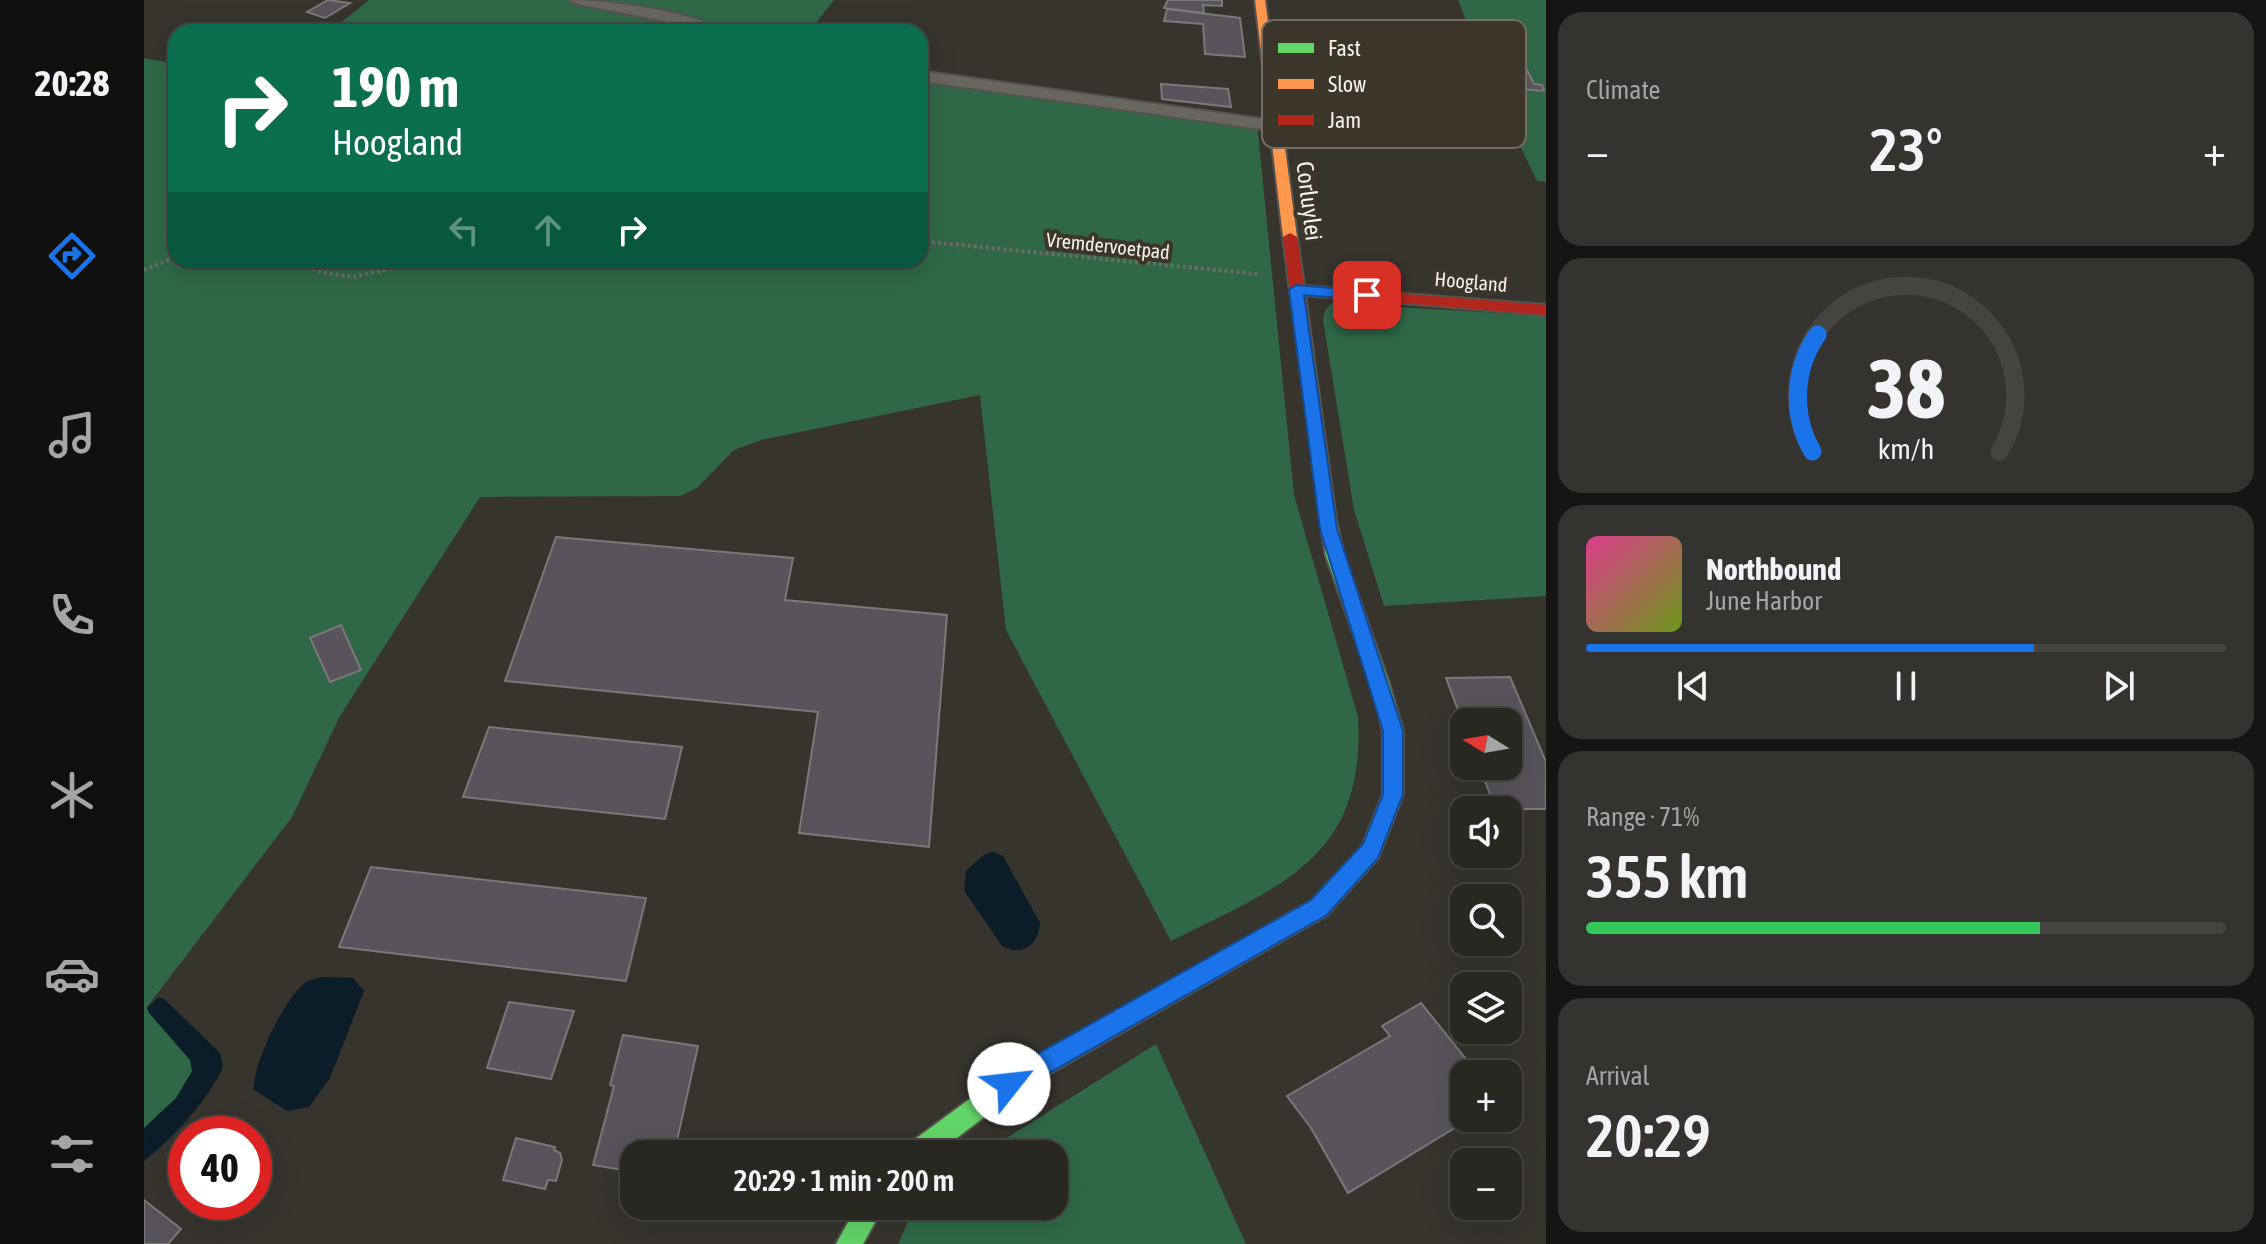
<!DOCTYPE html>
<html lang="en">
<head>
<meta charset="utf-8">
<style>
  :root { --surface:#292722; --page:#35332f; --text:#f1f3f6; --muted:#a5a5a5; --line:#454440; --accent:#1a73e8 }
  body { margin:0; font-family:"Asap Condensed",sans-serif; background:var(--page); color:var(--text); height:100vh; display:flex; flex-direction:column; font-size:30px; white-space:nowrap }
  * { box-sizing:border-box; margin:0 }
  p { font-size:26px; color:var(--muted) }
  .icon { flex:none; width:44px; height:44px; fill:none; stroke:currentColor; stroke-width:2; stroke-linecap:round; stroke-linejoin:round }
  .map { position:relative; flex:1; overflow:hidden }
  .details { display:flex; flex-direction:column; gap:12px; padding:12px; background:#171513; width:720px }
  .details>* { flex:none }
  .hud { position:absolute; left:24px; top:24px; width:760px; height:244px; border-radius:24px; box-shadow:0 8px 32px #0002,0 0 0 2px var(--line); background:#0b6e4f; color:#fff; overflow:hidden }
  .needle { width:52px; rotate:281deg }
  .tools { position:absolute; left:1306px; top:708px; display:grid; gap:16px }
  .tools a { display:grid; place-items:center; width:72px; height:72px; border-radius:16px; background:var(--surface); box-shadow:0 8px 32px #0002,0 0 0 2px var(--line); font-size:40px }
  .speed { position:absolute; left:24px; top:1116px; display:flex; gap:16px; font-size:40px; font-weight:700; text-align:center }
  .speed>* { display:grid; place-content:center; width:104px; height:104px; border-radius:50%; background:var(--surface); box-shadow:0 8px 32px #0002,0 0 0 2px var(--line); line-height:1 }
  .speed .limit { border:12px solid #d22; background:#fff; color:#111 }
  .pin { position:absolute; display:grid; place-items:center; width:68px; height:68px; color:#fff; margin:-34px; border-radius:16px; box-shadow:0 4px 12px #0006 }
  .me { position:absolute; width:88px; margin:-44px; rotate:61deg; stroke-linejoin:round; filter:drop-shadow(0 0 6px #0008) }
  .turn { display:flex; align-items:center; gap:28px; height:168px; padding:0 32px; font-size:36px }
  .turn .icon { width:104px; height:104px; stroke-width:2.5 }
  .turn b { display:block; font-size:56px; line-height:68px }
  .lanes { display:flex; align-items:center; height:76px; padding:0 32px; background:#0003; justify-content:center; gap:40px; direction:ltr }
  .lanes .off { opacity:.35 }
  .big { font-size:60px; font-weight:600; line-height:1.1 }
  .details .card { flex:1; display:flex; flex-direction:column; justify-content:center; gap:12px; min-width:0; padding:0 28px; border-radius:24px; background:var(--page) }
  .details .dial { align-items:center; gap:0 }
  .dial svg { height:208px; overflow:visible; fill:none; stroke:var(--line); stroke-width:7; stroke-linecap:round; text-anchor:middle }
  .dial text { fill:var(--text); stroke:none }
  .song { display:flex; align-items:center; gap:24px }
  .cover { width:96px; height:96px; border-radius:12px; background:linear-gradient(135deg,hsl(330 70% 55%),hsl(80 70% 35%)) }
  .played { height:8px; border-radius:4px; background:linear-gradient(90deg,var(--accent) 70%,var(--line) 70%) }
  .keys { display:flex; justify-content:space-around; direction:ltr }
  .heat { display:flex; justify-content:space-between; align-items:center; font-size:44px; direction:ltr }
  .charge { height:12px; border-radius:6px; background:linear-gradient(90deg,#34c759 71%,var(--line) 0) }
  .trip { position:absolute; left:476px; top:1140px; width:448px; height:80px; border-radius:24px; background:var(--surface); box-shadow:0 8px 32px #0002,0 0 0 2px var(--line); font-weight:600; line-height:80px; text-align:center }
  main { display:flex; flex:1; min-height:0 }
  .tab-bar { display:flex; flex-direction:column; width:144px; justify-content:space-around; align-items:center; background:#10100e; color:var(--muted) }
  .tab-bar .icon { width:56px; height:56px }
  .tab-bar .active { color:var(--accent) }
  .tab-bar b { font-size:36px; color:var(--text) }
  .map>svg:first-child { display:block }
</style>
</head>
<body>
<main>
<nav class="tab-bar">
<b>20:28</b>
<svg class="icon active" aria-label="directions" viewBox="0 0 24 24"><path d="M12 3l9 9-9 9-9-9zM9 14v-3h6M13 9l2 2-2 2"/></svg>
<svg class="icon" aria-label="music" viewBox="0 0 24 24"><path d="M9 18V5l10-2v13"/><circle cx="6" cy="18" r="3"/><circle cx="16" cy="16" r="3"/></svg>
<svg class="icon" aria-label="phone" viewBox="0 0 24 24"><path d="M5 4h4l2 5-3 2q2 4 5 5l2-3 5 2v4C11 20 4 13 5 4z"/></svg>
<svg class="icon" aria-label="climate" viewBox="0 0 24 24"><path d="M12 3v18M4 7l16 10M4 17L20 7"/></svg>
<svg class="icon" aria-label="car" viewBox="0 0 24 24"><path d="M5 17H2v-5l4-1 3-4h7l3 4 3 1v5h-3M9 17h6M6 11h13"/><circle cx="7" cy="17" r="2"/><circle cx="17" cy="17" r="2"/></svg>
<svg class="icon" aria-label="filters" viewBox="0 0 24 24"><path d="M4 7h16M4 17h16"/><circle cx="9" cy="7" r="2"/><circle cx="15" cy="17" r="2"/></svg>
</nav>
<div class="map">
<svg width="1402" height="1244" viewBox="0 0 1402 1244">
  <rect width="100%" height="100%" fill="#37342e"/>
  <path fill="#306847" d="M225 0H690L665 32H185Z
    M1314 0H1402V182L1393 181 1351 94Z
    M0 58 32 64V260H776V76L1113 123 1150 495 1214 717C1222 859 1136 886 1027 941L862 630 836 395 617 440 590 450 553 488 536 496 336 497 196 716 148 817 3 1007 70 1074 0 1148Z
    M1188 303 1402 316V596L1240 606 1210 510 1179 320 1181 310Z
    M1012 1044 1102 1244H754L768 1213 775 1206H910V1154H837Z"/>
  <path fill="#0a1d29" d="M849 852 859 856 896 923C895 945 878 957 858 946L823 895 820 888 822 871 838 856Z
    M180 977 209 978 220 991 186 1078 165 1107 143 1111 110 1090C108 1065 141 997 162 982 166 979 175 978 180 977Z
    M14 998H19L76 1053 79 1067C66 1098 26 1141 0 1161V1128L32 1098 48 1071 46 1060 5 1013 3 1008Z"/>
  <path fill="#59535c" stroke="#7a7878" stroke-width="2" d="M184 0 206 3 181 18 163 12Z
    M1024 0H1078V6L1059 5 1060 13 1020 8Z
    M1023 9 1096 18 1101 57 1061 54 1059 24 1020 21Z
    M1343 65 1382 68 1390 84 1398 85 1400 91 1351 87Z
    M1017 84 1084 89 1087 107 1018 99Z
    M412 537 649 558 641 600 803 615 785 847 655 833 674 712 361 681Z
    M197 625 217 670 186 682 166 638Z
    M1366 677 1402 762V809H1352L1335 766H1364V722H1320V726L1302 678Z
    M345 727 538 747 521 819 319 797Z
    M227 867 502 898 482 981 195 947Z
    M365 1002 430 1011 407 1079 343 1068Z
    M1277 1003 1334 1074H1320V1118H1327L1204 1193 1167 1128 1143 1096 1246 1036 1238 1026Z
    M479 1035 554 1046 530 1154H490V1172L449 1165 470 1086 466 1085Z
    M372 1138 411 1147 410 1150 416 1153 418 1160 412 1181 404 1180 401 1189 359 1180Z
    M0 1200 37 1229 24 1244H0Z"/>
  <g fill="none" stroke-linecap="round" stroke-linejoin="round">
    <defs>
      <path id="lane" d="M426 0C459 0 554 11 578 32H556L520 21 433 4Z
        M776 71 1131 121 1139 126 1131 131 776 81Z"/>
      <path id="fast" d="M1184 514 1192 520 1200 556 1245 683 1259 731V794L1234 858 1183 915 873 1092 792 1154H760L763 1145 857 1076 1167 901 1219 845 1239 794V731L1227 683 1182 556 1176 520Z
        M713 1206H740L719 1244H692Z"/>
      <path id="slow" d="M1111 0H1121L1153 237 1146 241 1139 237Z"/>
      <path id="jam" d="M1146 233 1153 237 1160 286 1402 305V315L1161 295 1192 520 1184 526 1176 520 1139 237Z"/>
    </defs>
    <use href="#lane" stroke="#56534e" stroke-width="4"/>
    <use href="#fast" stroke="#56534e" stroke-width="4"/>
    <use href="#slow" stroke="#56534e" stroke-width="4"/>
    <use href="#jam" stroke="#56534e" stroke-width="4"/>
    <path stroke="#6d6b68" stroke-width="4" stroke-dasharray="3 3" stroke-linecap="butt" d="M776 241 1113 274
      M146 260 180 273 209 277 288 260
      M0 270 32 257"/>
    <use href="#lane" fill="#696662" fill-rule="evenodd"/>
    <use href="#fast" fill="#63d668" fill-rule="evenodd"/>
    <use href="#slow" fill="#ff974d" fill-rule="evenodd"/>
    <use href="#jam" fill="#b3261e" fill-rule="evenodd"/>
  </g>
  <path fill="#1a73e8" stroke="#114b97" stroke-width="2" d="M1152 285 1223 291 1230 295 1223 300 1160 295 1193 529 1259 731V794L1234 858 1183 915 865 1096 856 1092 853 1084 856 1075 1167 900 1219 844 1239 794V731L1176 529 1145 290Z"/>
  <g text-anchor="middle" stroke-width="8" stroke-linejoin="round" paint-order="stroke">
    <g font-size="20" fill="#f5f1eb" stroke="#3b352a">
      <text transform="translate(964 246) rotate(6)" y="7">Vremdervoetpad</text>
      <text transform="translate(1327 282) rotate(5)" y="7">Hoogland</text>
    </g>
    <g font-size="24" fill="#f5f1eb" stroke="#3b352a">
      <text transform="translate(1165 201) rotate(83)" y="8">Corluylei</text>
    </g>
  </g>
  <rect x="1118" y="20" width="264" height="128" rx="12" fill="#3b352a" stroke="#736d64" stroke-width="2"/>
  <rect x="1134" y="43" width="36" height="10" fill="#63d668"/>
  <rect x="1134" y="79" width="36" height="10" fill="#ff974d"/>
  <rect x="1134" y="115" width="36" height="10" fill="#b3261e"/>
  <g font-size="22" fill="#f5f1eb">
    <text x="1184" y="56">Fast</text>
    <text x="1184" y="92">Slow</text>
    <text x="1184" y="128">Jam</text>
  </g>
</svg>
<div class="tools">
<a><svg class="needle" viewBox="-14 -14 28 28"><path d="M0-13l5 13h-10z" fill="#e53935"/><path d="M0 13l5-13h-10z" fill="#a5a5a5"/></svg></a>
<a><svg class="icon" aria-label="sound" viewBox="0 0 24 24"><path d="M4 9h4l5-4v14l-5-4H4zM17 9q2 3 0 6"/></svg></a>
<a><svg class="icon" aria-label="search" viewBox="0 0 24 24"><circle cx="10" cy="10" r="6"/><path d="M15 15l6 6"/></svg></a>
<a><svg class="icon" aria-label="layers" viewBox="0 0 24 24"><path d="M12 4l9 5-9 5-9-5zM3 14l9 5 9-5"/></svg></a>
<a>+</a>
<a>−</a>
</div>
<div class="speed"><div class="limit">40</div></div>
<div class="pin" style="left:1223px;top:295px;background:#d93025"><svg class="icon" aria-label="arrive" viewBox="0 0 24 24"><path d="M6 21V4h12l-3 4 3 4H6"/></svg></div>
<svg class="me" style="left:865px;top:1084px" viewBox="-20 -20 40 40"><circle r="19" fill="#fff"/><path d="M0-13L10 11 0 6-10 11z" fill="#1a73e8"/></svg>
<div class="trip">20:29 · 1 min · 200 m</div>
<div class="hud">
<div class="turn"><svg class="icon" aria-label="right" viewBox="0 0 24 24"><path d="M7 20v-9h11M14 6l5 5-5 5"/></svg><div><b>190 m</b>Hoogland</div></div>
<div class="lanes"><svg class="icon off" aria-label="left" viewBox="0 0 24 24"><path d="M17 20v-9H6M10 6l-5 5 5 5"/></svg><svg class="icon off" aria-label="ahead" viewBox="0 0 24 24"><path d="M12 20V5M6 11l6-6 6 6"/></svg><svg class="icon" aria-label="right" viewBox="0 0 24 24"><path d="M7 20v-9h11M14 6l5 5-5 5"/></svg></div>
</div>
</div>
<section class="details">
<div class="card"><p>Climate</p>
<div class="heat"><a>−</a><b class="big">23°</b><a>+</a></div>
</div>
<div class="card dial"><svg viewBox="0 0 100 80">
<path d="M14 69A42 42 0 1 1 86 69"/>
<path d="M14 69A42 42 0 0 1 16 24" stroke="#1a73e8"/>
<text x="50" y="56" font-size="32" font-weight="700">38</text>
<text x="50" y="72" font-size="11">km/h</text>
</svg></div>
<div class="card">
<div class="song"><i class="cover"></i><div><b>Northbound</b><p>June Harbor</p></div></div>
<div class="played"></div>
<div class="keys"><svg class="icon" aria-label="previous" viewBox="0 0 24 24"><path d="M18 5L8 12l10 7zM5 5v14"/></svg><svg class="icon" aria-label="pause" viewBox="0 0 24 24"><path d="M8 5v14M16 5v14"/></svg><svg class="icon" aria-label="next" viewBox="0 0 24 24"><path d="M6 5l10 7-10 7zM19 5v14"/></svg></div>
</div>
<div class="card"><p>Range · 71%</p><b class="big">355 km</b><div class="charge"></div></div>
<div class="card"><p>Arrival</p><b class="big">20:29</b></div>
</section>
</main>
</body>
</html>
